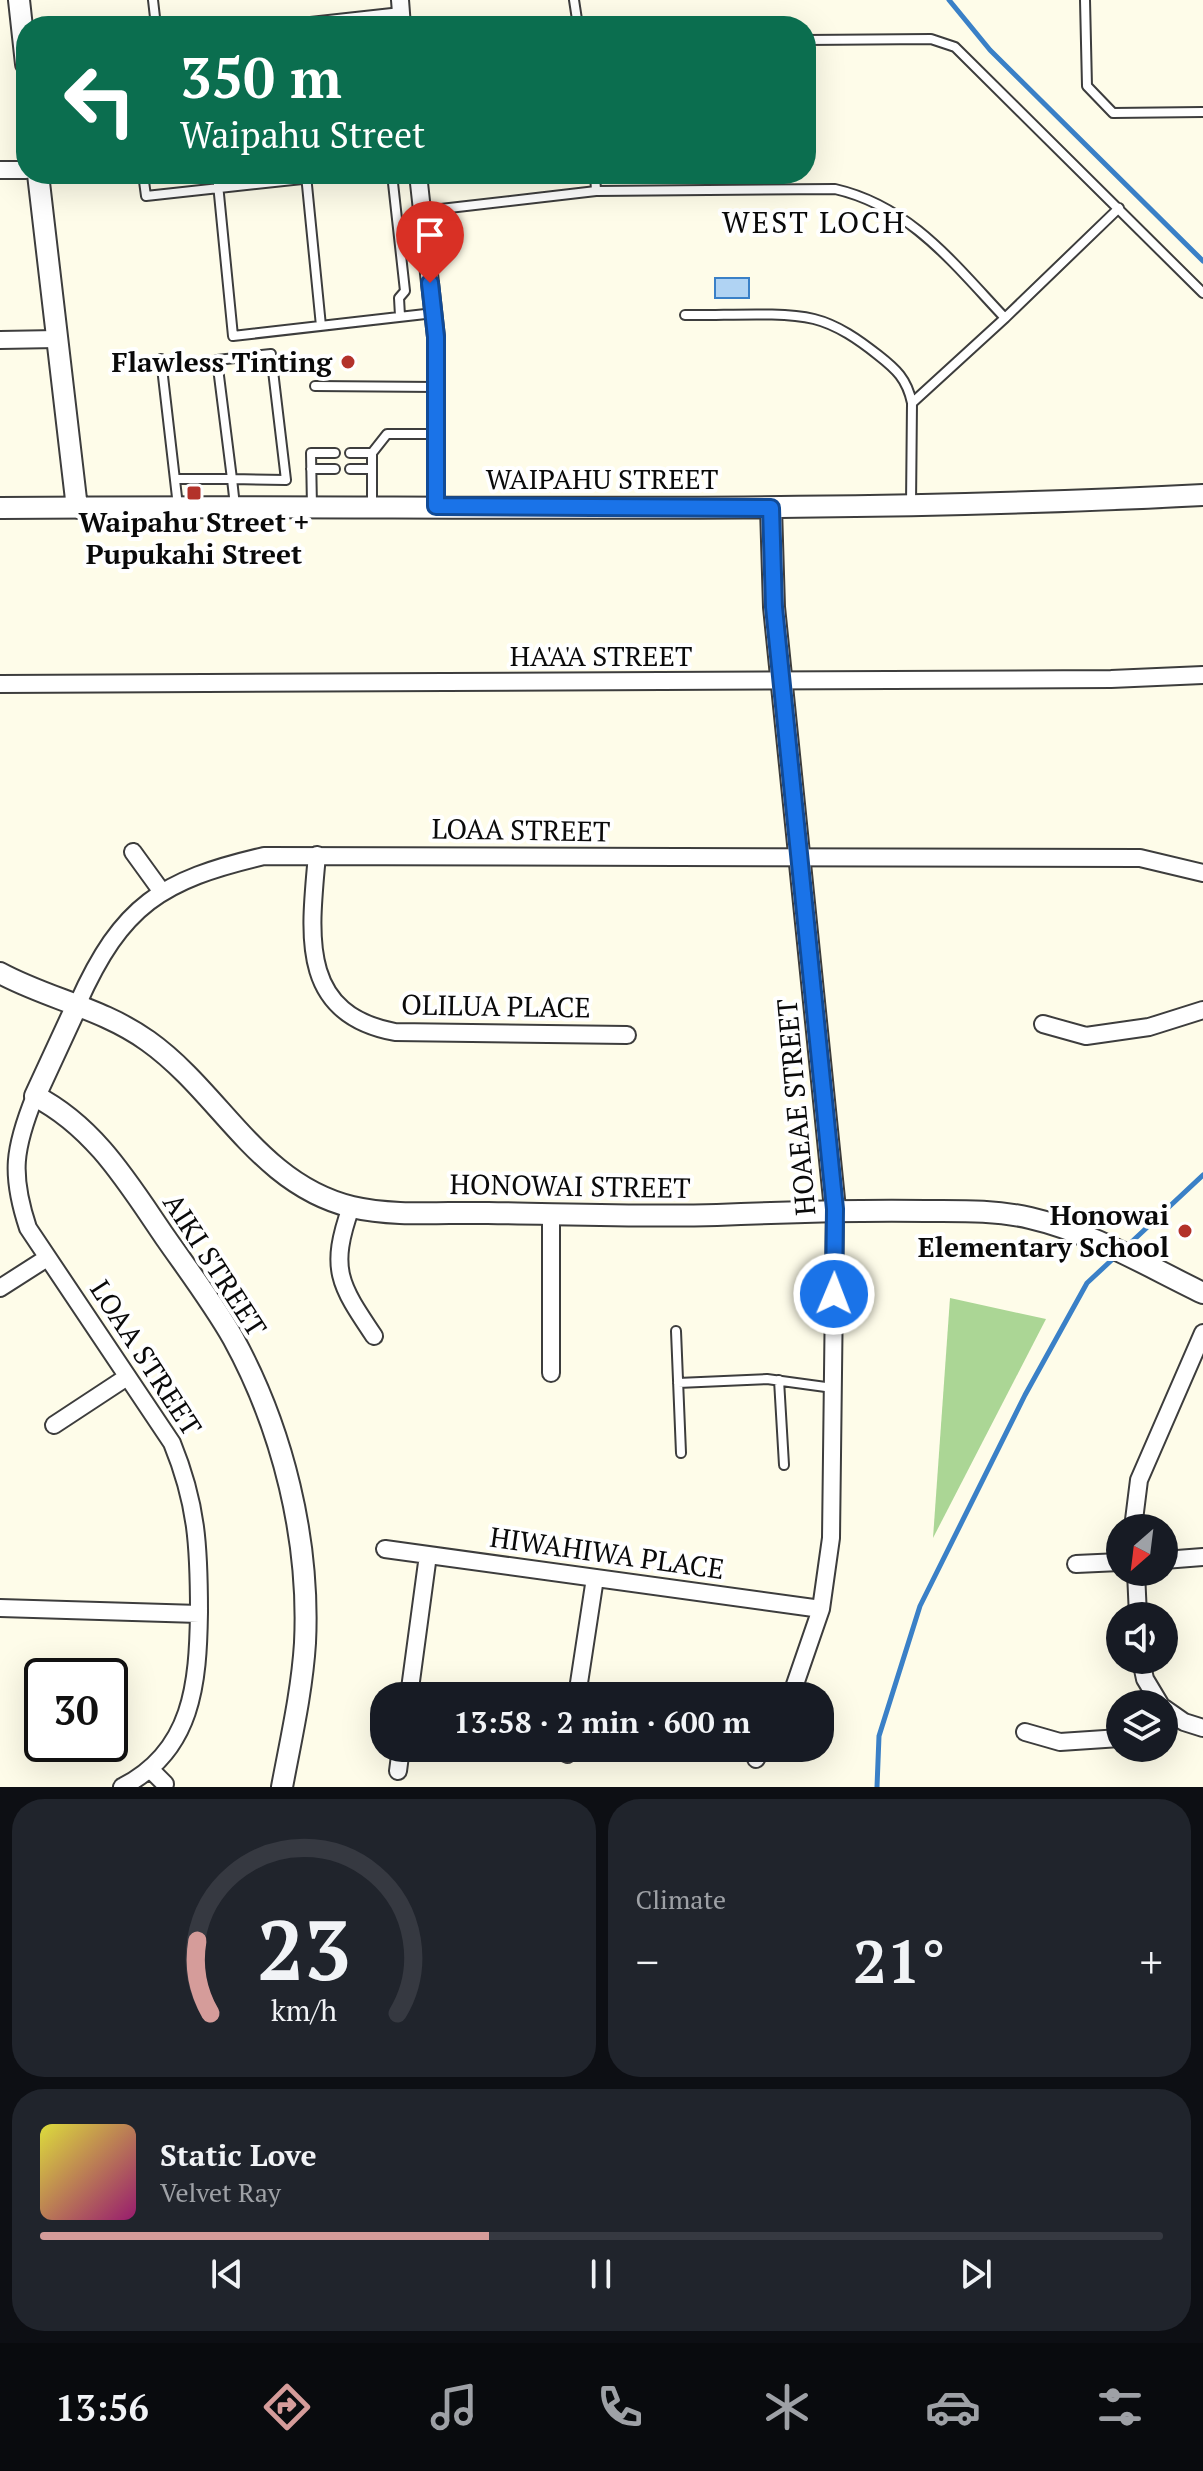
<!DOCTYPE html>
<html lang="en">
<head>
<meta charset="utf-8">
<style>
  :root { --surface:#171b24; --page:#20242c; --text:#f1f3f6; --muted:#9ea1a6; --line:#363941; --accent:#d59c9a }
  body { margin:0; font-family:"PT Serif",serif; background:var(--page); color:var(--text); height:100vh; display:flex; flex-direction:column; font-size:30px; white-space:nowrap }
  * { box-sizing:border-box; margin:0 }
  p { font-size:26px; color:var(--muted) }
  .icon { flex:none; width:44px; height:44px; fill:none; stroke:currentColor; stroke-width:2; stroke-linecap:round; stroke-linejoin:round }
  .map { position:relative; height:1787px; overflow:hidden }
  .panel { display:flex; flex-direction:column; gap:12px; padding:12px; background:#0d0f14; flex:1 }
  .panel>* { flex:none }
  .hud { position:absolute; left:16px; top:16px; width:800px; height:168px; border-radius:32px; box-shadow:0 8px 32px #0002; background:#0b6e4f; color:#fff; overflow:hidden }
  .needle { width:52px; rotate:208deg }
  .controls { position:absolute; left:1106px; top:1514px; display:grid; gap:16px }
  .controls a { display:grid; place-items:center; width:72px; height:72px; border-radius:50%; background:var(--surface); box-shadow:0 8px 32px #0002; font-size:40px }
  .speed { position:absolute; left:24px; top:1658px; display:flex; gap:16px; font-size:40px; font-weight:700; text-align:center }
  .speed>* { display:grid; place-content:center; width:104px; height:104px; border-radius:50%; background:var(--surface); box-shadow:0 8px 32px #0002; line-height:1 }
  .speed .limit { border:4px solid #111; border-radius:12px; background:#fff; color:#111 }
  .pin { position:absolute; display:grid; place-items:center; width:68px; height:68px; color:#fff; margin:-82px -34px; border-radius:50% 50% 50% 0; rotate:-45deg; box-shadow:0 0 8px #0007 }
  .pin .icon { rotate:45deg }
  .me { position:absolute; width:88px; margin:-44px; rotate:1deg; stroke-linejoin:round; filter:drop-shadow(0 0 6px #0008) }
  .turn { display:flex; align-items:center; gap:28px; height:168px; padding:0 32px; font-size:36px }
  .turn .icon { width:104px; height:104px; stroke-width:2.5 }
  .turn b { display:block; font-size:56px; line-height:68px }
  .big { font-size:60px; font-weight:700; line-height:1.1 }
  .panel .card { flex:1; display:flex; flex-direction:column; justify-content:center; gap:12px; min-width:0; padding:0 28px; border-radius:32px; background:var(--page) }
  .panel .dial { align-items:center; gap:0 }
  .dial svg { height:208px; overflow:visible; fill:none; stroke:var(--line); stroke-width:7; stroke-linecap:round; text-anchor:middle }
  .dial text { fill:var(--text); stroke:none }
  .song { display:flex; align-items:center; gap:24px }
  .cover { width:96px; height:96px; border-radius:12px; background:linear-gradient(135deg,hsl(60 70% 55%),hsl(320 70% 35%)) }
  .played { height:8px; border-radius:4px; background:linear-gradient(90deg,var(--accent) 40%,var(--line) 40%) }
  .keys { display:flex; justify-content:space-around; direction:ltr }
  .heat { display:flex; justify-content:space-between; align-items:center; font-size:44px; direction:ltr }
  .panel .tiles { flex:1; display:grid; gap:12px; grid-template-columns:1fr 1fr }
  .card:last-child { grid-column:span 2 }
  .trip { position:absolute; left:370px; top:1682px; width:464px; height:80px; border-radius:32px; background:var(--surface); box-shadow:0 8px 32px #0002; font-weight:700; line-height:80px; text-align:center }
  .dock { display:flex; height:128px; justify-content:space-around; align-items:center; background:#090b0e; color:var(--muted) }
  .dock .icon { width:56px; height:56px }
  .dock .active { color:var(--accent) }
  .dock b { font-size:36px; color:var(--text) }
  .map>svg:first-child { display:block }
</style>
</head>
<body>
<div class="map">
<svg width="1203" height="1787" viewBox="0 0 1203 1787">
  <rect width="100%" height="100%" fill="#fefce9"/>
  <path fill="#abd695" d="M950 1298 1046 1319 933 1538Z"/>
  <path fill="#b0d3f3" stroke="#3a80c7" stroke-width="2" d="M715 278H749V298H715Z"/>
  <g fill="none" stroke-linecap="round" stroke-linejoin="round">
    <path stroke="#3a80c7" stroke-width="5" d="M949 0 990 50 1203 261
      M1124 1249 1203 1175
      M877 1787 879 1736 920 1606 1025 1395 1087 1283 1116 1256"/>
    <defs>
      <path id="service" d="M153 0 156 26
        M574 0 578 26
        M1085 0 1087 86 1113 113 1203 112
        M274 26 401 12
        M806 40 931 39 955 47 1203 293
        M143 174 146 196 349 174
        M217 174 233 336 434 313
        M392 174 405 291 399 298 400 316
        M306 175 321 326
        M596 191 835 189C910 206 954 264 1005 318L1119 208
        M423 211 596 191 595 174
        M685 315C722 316 780 311 814 319 838 325 859 340 878 355 896 369 907 379 912 403
        M271 354 286 480 232 479 217 360Z
        M161 359 178 506
        M315 386 436 387
        M350 453H372V506
        M372 453 387 434H435
        M311 469H335
        M350 469H372
        M175 479H232L235 506
        M911 504 912 403 1005 318
        M312 507 311 453H335
        M676 1331 681 1453
        M779 1380 784 1465
        M678 1383 767 1379 833 1388"/>
      <path id="minor" d="M400 0 402 26
        M0 170H26
        M418 174 436 337V506
        M0 340 57 339
        M0 684 1111 679 1203 675
        M133 852 162 892
        M317 855C310 934 298 1014 395 1032L627 1035
        M78 1003C122 905 161 880 264 856L1140 858 1203 873
        M1043 1024 1086 1036 1149 1027 1203 1010
        M35 1096C14 1148 10 1174 28 1228L172 1443C197 1504 199 1547 199 1612 198 1683 193 1751 122 1787
        M351 1207C329 1269 339 1284 374 1336
        M0 1288 47 1258
        M551 1373V1214
        M54 1425 127 1377
        M1133 1528 1139 1480 1203 1333
        M385 1549 821 1609
        M1164 1560 1203 1557
        M1076 1564 1120 1562
        M1136 1572 1138 1616
        M0 1608 199 1614
        M1141 1660 1145 1679 1160 1704
        M409 1696 428 1555
        M577 1696 595 1578
        M791 1696 821 1609 831 1538 835 1209
        M1164 1708 1184 1722 1203 1728
        M1025 1732 1060 1742 1120 1738
        M567 1754 568 1748
        M756 1759 762 1748
        M151 1770 165 1784
        M398 1771 401 1748"/>
      <path id="tertiary" d="M19 0 26 64
        M38 174 77 508
        M0 508C401 504 802 516 1203 495
        M771 508 774 607 835 1209
        M0 973C48 999 102 1008 148 1041 221 1093 258 1184 352 1207 395 1217 444 1212 488 1213 564 1214 641 1217 717 1215 787 1212 856 1210 926 1211 960 1211 996 1210 1030 1218 1091 1232 1147 1266 1203 1293
        M78 1003 35 1096C95 1127 128 1183 165 1237 188 1270 213 1303 233 1338 283 1429 310 1540 305 1643 302 1691 291 1739 282 1787"/>
    </defs>
    <use href="#service" stroke="#3d3d3d" stroke-width="12"/>
    <use href="#minor" stroke="#3d3d3d" stroke-width="20"/>
    <use href="#tertiary" stroke="#3d3d3d" stroke-width="24"/>
    <use href="#service" stroke="#fff" stroke-width="8"/>
    <use href="#minor" stroke="#fff" stroke-width="16"/>
    <use href="#tertiary" stroke="#fff" stroke-width="20"/>
  </g>
  <g fill="none" stroke-linecap="round" stroke-linejoin="round">
    <defs>
      <path id="route" d="M430 283 436 337V506L771 508 774 607 835 1209 834 1294"/>
    </defs>
    <use href="#route" stroke="#114b97" stroke-width="20"/>
    <use href="#route" stroke="#1a73e8" stroke-width="14"/>
  </g>
  <g fill="#b3322a" stroke="#fff" stroke-width="3">
    <circle cx="348" cy="362" r="8"/>
    <rect x="186" y="485" width="16" height="16" rx="4"/>
    <circle cx="1185" cy="1231" r="8"/>
  </g>
  <g text-anchor="middle" stroke-width="8" stroke-linejoin="round" paint-order="stroke">
    <g font-size="28" font-weight="bold" fill="#0a0a0a" stroke="#fff" text-anchor="end">
      <text x="332" y="372">Flawless Tinting</text>
      <text x="194" y="532" text-anchor="middle">Waipahu Street +<tspan x="194" dy="32">Pupukahi Street</tspan></text>
      <text x="1169" y="1225">Honowai<tspan x="1169" dy="32">Elementary School</tspan></text>
    </g>
    <g font-size="28" fill="#0a0a0a" stroke="#fff">
      <text x="602" y="489">WAIPAHU STREET</text>
      <text x="601" y="666">HA'A'A STREET</text>
      <text transform="translate(521 830) rotate(1)" y="10">LOAA STREET</text>
      <text transform="translate(496 1006) rotate(1)" y="10">OLILUA PLACE</text>
      <text transform="translate(796 1107) rotate(-95)" y="10">HOAEAE STREET</text>
      <text transform="translate(570 1186) rotate(1)" y="10">HONOWAI STREET</text>
      <text transform="translate(215 1265) rotate(57)" y="10">AIKI STREET</text>
      <text transform="translate(146 1358) rotate(57)" y="10">LOAA STREET</text>
      <text transform="translate(607 1553) rotate(8)" y="10">HIWAHIWA PLACE</text>
    </g>
    <g font-size="30" letter-spacing="2" fill="#0a0a0a" stroke="#fff">
      <text x="814" y="233">WEST LOCH</text>
    </g>
  </g>
</svg>
<div class="controls">
<a><svg class="needle" viewBox="-14 -14 28 28"><path d="M0-13l5 13h-10z" fill="#e53935"/><path d="M0 13l5-13h-10z" fill="#9ea1a6"/></svg></a>
<a><svg class="icon" aria-label="sound" viewBox="0 0 24 24"><path d="M4 9h4l5-4v14l-5-4H4zM17 9q2 3 0 6"/></svg></a>
<a><svg class="icon" aria-label="layers" viewBox="0 0 24 24"><path d="M12 4l9 5-9 5-9-5zM3 14l9 5 9-5"/></svg></a>
</div>
<div class="speed"><div class="limit">30</div></div>
<div class="pin" style="left:430px;top:283px;background:#d93025"><svg class="icon" aria-label="arrive" viewBox="0 0 24 24"><path d="M6 21V4h12l-3 4 3 4H6"/></svg></div>
<svg class="me" style="left:834px;top:1294px" viewBox="-20 -20 40 40"><circle r="17" fill="#1a73e8" stroke="#fff" stroke-width="3"/><path d="M0-11L8 9 0 5-8 9z" fill="#fff"/></svg>
<div class="trip">13:58 · 2 min · 600 m</div>
<div class="hud">
<div class="turn"><svg class="icon" aria-label="left" viewBox="0 0 24 24"><path d="M17 20v-9H6M10 6l-5 5 5 5"/></svg><div><b>350 m</b>Waipahu Street</div></div>
</div>
</div>
<section class="panel">
<div class="tiles">
<div class="card dial"><svg viewBox="0 0 100 80">
<path d="M14 69A42 42 0 1 1 86 69"/>
<path d="M14 69A42 42 0 0 1 9 41" stroke="#d59c9a"/>
<text x="50" y="56" font-size="32" font-weight="700">23</text>
<text x="50" y="72" font-size="11">km/h</text>
</svg></div>
<div class="card"><p>Climate</p>
<div class="heat"><a>−</a><b class="big">21°</b><a>+</a></div>
</div>
<div class="card">
<div class="song"><i class="cover"></i><div><b>Static Love</b><p>Velvet Ray</p></div></div>
<div class="played"></div>
<div class="keys"><svg class="icon" aria-label="previous" viewBox="0 0 24 24"><path d="M18 5L8 12l10 7zM5 5v14"/></svg><svg class="icon" aria-label="pause" viewBox="0 0 24 24"><path d="M8 5v14M16 5v14"/></svg><svg class="icon" aria-label="next" viewBox="0 0 24 24"><path d="M6 5l10 7-10 7zM19 5v14"/></svg></div>
</div>
</div>
</section>
<nav class="dock">
<b>13:56</b>
<svg class="icon active" aria-label="directions" viewBox="0 0 24 24"><path d="M12 3l9 9-9 9-9-9zM9 14v-3h6M13 9l2 2-2 2"/></svg>
<svg class="icon" aria-label="music" viewBox="0 0 24 24"><path d="M9 18V5l10-2v13"/><circle cx="6" cy="18" r="3"/><circle cx="16" cy="16" r="3"/></svg>
<svg class="icon" aria-label="phone" viewBox="0 0 24 24"><path d="M5 4h4l2 5-3 2q2 4 5 5l2-3 5 2v4C11 20 4 13 5 4z"/></svg>
<svg class="icon" aria-label="climate" viewBox="0 0 24 24"><path d="M12 3v18M4 7l16 10M4 17L20 7"/></svg>
<svg class="icon" aria-label="car" viewBox="0 0 24 24"><path d="M5 17H2v-5l4-1 3-4h7l3 4 3 1v5h-3M9 17h6M6 11h13"/><circle cx="7" cy="17" r="2"/><circle cx="17" cy="17" r="2"/></svg>
<svg class="icon" aria-label="filters" viewBox="0 0 24 24"><path d="M4 7h16M4 17h16"/><circle cx="9" cy="7" r="2"/><circle cx="15" cy="17" r="2"/></svg>
</nav>
</body>
</html>
